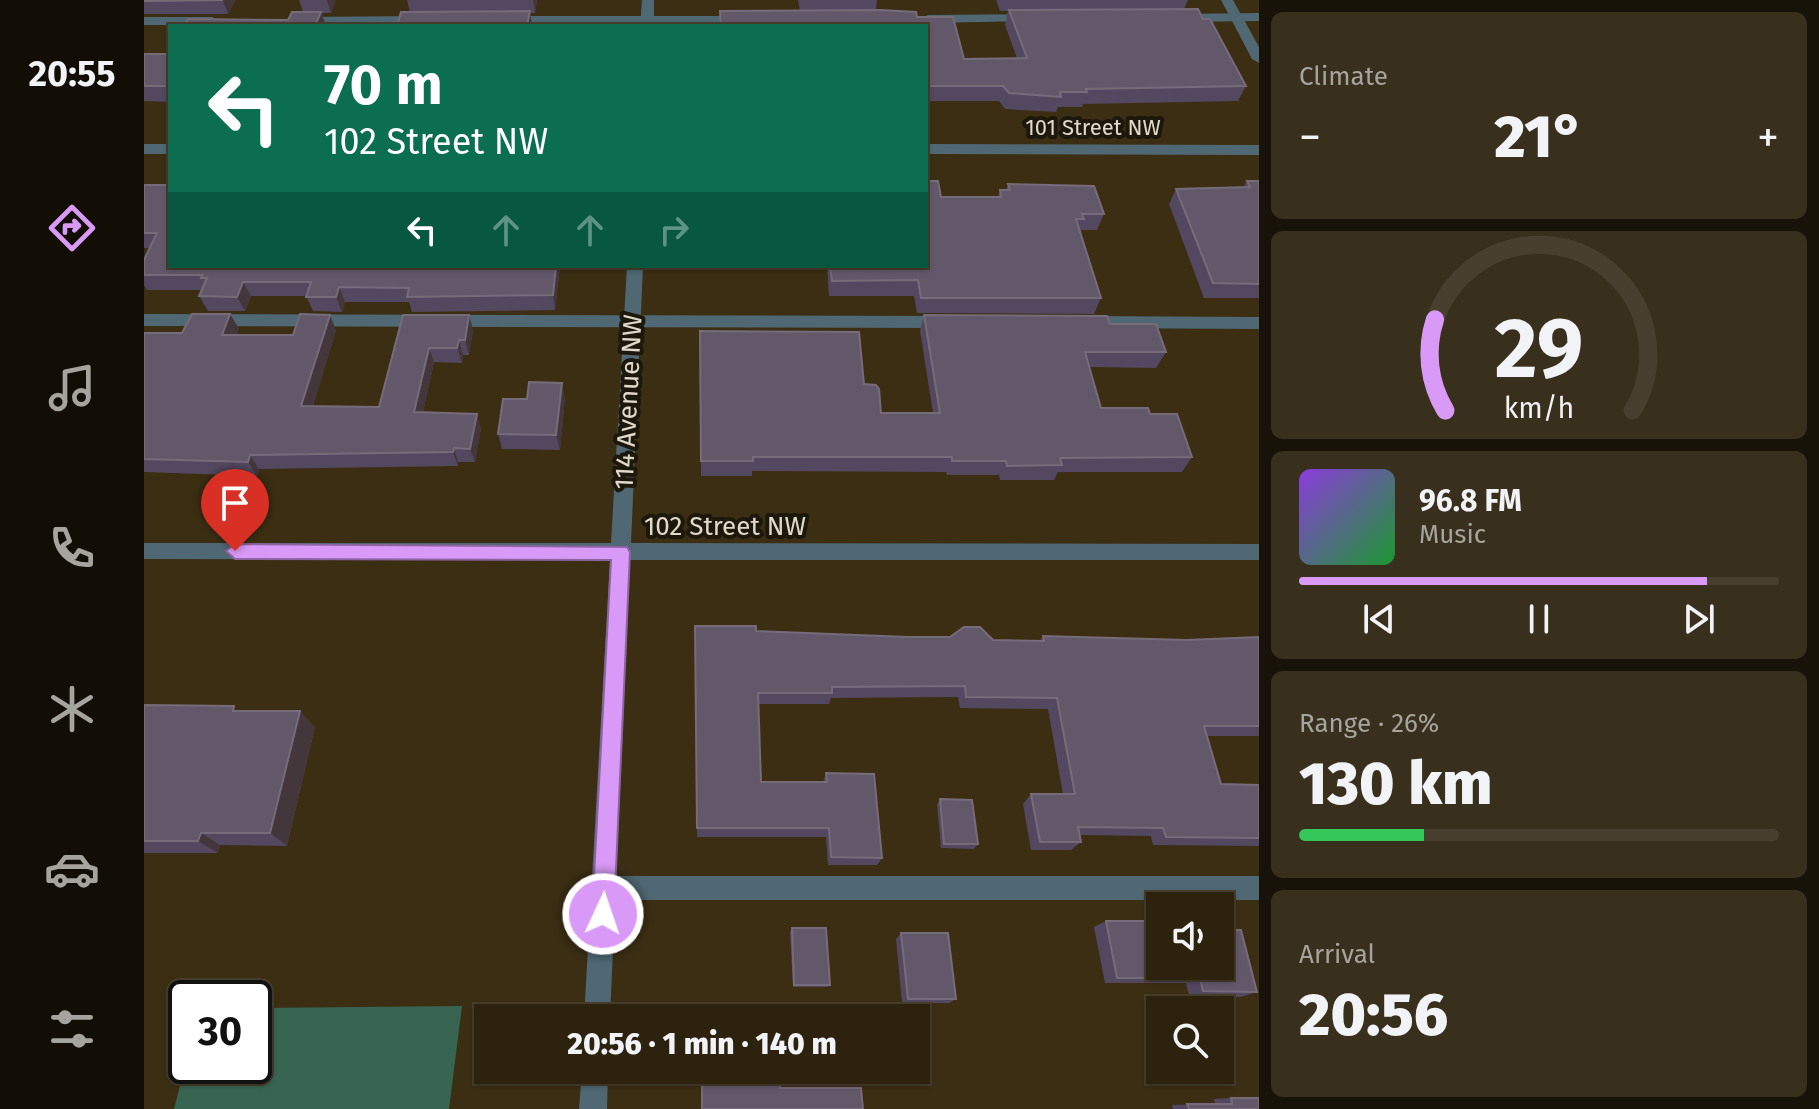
<!DOCTYPE html>
<html lang="en">
<head>
<meta charset="utf-8">
<style>
  :root { --surface:#2c220e; --page:#382f1c; --text:#f1f3f6; --muted:#a6a49e; --line:#483f2e; --accent:#d99af7 }
  body { margin:0; font-family:"Fira Sans",sans-serif; background:var(--page); color:var(--text); height:100vh; display:flex; flex-direction:column; font-size:30px; white-space:nowrap }
  * { box-sizing:border-box; margin:0 }
  p { font-size:26px; color:var(--muted) }
  .icon { flex:none; width:44px; height:44px; fill:none; stroke:currentColor; stroke-width:2; stroke-linecap:round; stroke-linejoin:round }
  .map { position:relative; flex:1; overflow:hidden }
  .side { display:flex; flex-direction:column; gap:12px; padding:12px; background:#181308; width:560px }
  .side>* { flex:none }
  .top-card { position:absolute; left:24px; top:24px; width:760px; height:244px; border-radius:0px; box-shadow:0 2px 6px #0004,0 0 0 2px var(--line); background:#0b6e4f; color:#fff; overflow:hidden }
  .buttons { position:absolute; left:1002px; top:892px; display:grid; gap:16px }
  .buttons a { display:grid; place-items:center; width:88px; height:88px; border-radius:0px; background:var(--surface); box-shadow:0 2px 6px #0004,0 0 0 2px var(--line); font-size:40px }
  .speed { position:absolute; left:24px; top:980px; display:flex; gap:16px; font-size:40px; font-weight:700; text-align:center }
  .speed>* { display:grid; place-content:center; width:104px; height:104px; border-radius:50%; background:var(--surface); box-shadow:0 2px 6px #0004,0 0 0 2px var(--line); line-height:1 }
  .speed .limit { border:4px solid #111; border-radius:12px; background:#fff; color:#111 }
  .pin { position:absolute; display:grid; place-items:center; width:68px; height:68px; color:#fff; margin:-82px -34px; border-radius:50% 50% 50% 0; rotate:-45deg; box-shadow:0 0 8px #0007 }
  .pin .icon { rotate:45deg }
  .me { position:absolute; width:88px; margin:-44px; rotate:3deg; stroke-linejoin:round; filter:drop-shadow(0 0 6px #0008) }
  .turn { display:flex; align-items:center; gap:28px; height:168px; padding:0 24px; font-size:36px }
  .turn .icon { width:104px; height:104px; stroke-width:2.5 }
  .turn b { display:block; font-size:56px; line-height:68px }
  .lanes { display:flex; align-items:center; height:76px; padding:0 24px; background:#0003; justify-content:center; gap:40px; direction:ltr }
  .lanes .off { opacity:.35 }
  .big { font-size:60px; font-weight:800; line-height:1.1 }
  .side .widget { flex:1; display:flex; flex-direction:column; justify-content:center; gap:12px; min-width:0; padding:0 28px; border-radius:12px; background:var(--page) }
  .side .dial { align-items:center; gap:0 }
  .dial svg { height:208px; overflow:visible; fill:none; stroke:var(--line); stroke-width:7; stroke-linecap:round; text-anchor:middle }
  .dial text { fill:var(--text); stroke:none }
  .song { display:flex; align-items:center; gap:24px }
  .cover { width:96px; height:96px; border-radius:12px; background:linear-gradient(135deg,hsl(270 70% 55%),hsl(130 70% 35%)) }
  .played { height:8px; border-radius:4px; background:linear-gradient(90deg,var(--accent) 85%,var(--line) 85%) }
  .keys { display:flex; justify-content:space-around; direction:ltr }
  .heat { display:flex; justify-content:space-between; align-items:center; font-size:44px; direction:ltr }
  .charge { height:12px; border-radius:6px; background:linear-gradient(90deg,#34c759 26%,var(--line) 0) }
  .trip { position:absolute; left:330px; top:1004px; width:456px; height:80px; border-radius:0px; background:var(--surface); box-shadow:0 2px 6px #0004,0 0 0 2px var(--line); font-weight:800; line-height:80px; text-align:center }
  main { display:flex; flex:1; min-height:0 }
  .menu { display:flex; flex-direction:column; width:144px; justify-content:space-around; align-items:center; background:#120e06; color:var(--muted) }
  .menu .icon { width:56px; height:56px }
  .menu .active { color:var(--accent) }
  .menu b { font-size:36px; color:var(--text) }
  .map>svg:first-child { display:block }
</style>
</head>
<body>
<main>
<nav class="menu">
<b>20:55</b>
<svg class="icon active" aria-label="directions" viewBox="0 0 24 24"><path d="M12 3l9 9-9 9-9-9zM9 14v-3h6M13 9l2 2-2 2"/></svg>
<svg class="icon" aria-label="music" viewBox="0 0 24 24"><path d="M9 18V5l10-2v13"/><circle cx="6" cy="18" r="3"/><circle cx="16" cy="16" r="3"/></svg>
<svg class="icon" aria-label="phone" viewBox="0 0 24 24"><path d="M5 4h4l2 5-3 2q2 4 5 5l2-3 5 2v4C11 20 4 13 5 4z"/></svg>
<svg class="icon" aria-label="climate" viewBox="0 0 24 24"><path d="M12 3v18M4 7l16 10M4 17L20 7"/></svg>
<svg class="icon" aria-label="car" viewBox="0 0 24 24"><path d="M5 17H2v-5l4-1 3-4h7l3 4 3 1v5h-3M9 17h6M6 11h13"/><circle cx="7" cy="17" r="2"/><circle cx="17" cy="17" r="2"/></svg>
<svg class="icon" aria-label="filters" viewBox="0 0 24 24"><path d="M4 7h16M4 17h16"/><circle cx="9" cy="7" r="2"/><circle cx="15" cy="17" r="2"/></svg>
</nav>
<div class="map">
<svg width="1115" height="1109" viewBox="0 0 1115 1109">
  <rect width="100%" height="100%" fill="#3b2e13"/>
  <path fill="#386552" d="M318 1006 305 1109H30L42 1063V1066H110V1008Z"/>
  <g fill="none" stroke-linecap="round" stroke-linejoin="round">
    <path fill="#4f6873" fill-rule="evenodd" d="M1115 13V21L1032 22 1026 18 1032 14Z
      M888 14 894 18 893 21 784 23 778 19 784 15Z
      M280 16 285 17V23L152 25 146 21 152 17Z
      M604 16 609 17V23L360 24 354 20 360 16Z
      M0 17H68L74 21 68 25H0Z
      M0 314 804 316 812 322 804 328 0 326Z
      M940 316 1115 317V329L940 328 932 322Z
      M460 876H1115V900H460L451 897 448 888 451 879Z"/>
    <path fill="#4f6873" fill-rule="evenodd" d="M498 0H510V26H496Z
      M1077 0H1089L1115 47V63L1108 59Z
      M483 266H499L487 543 1115 544V560H486L466 1018H440L466 560 0 559V543H467Z
      M438 1070H464L463 1109H435Z"/>
    <path fill="#4f6873" fill-rule="evenodd" d="M0 144H26V154H0Z
      M782 144 1115 145V155L782 154Z"/>
  </g>
  <path fill="#53485f" d="M0 0H91L84 14H0Z
    M155 0H192L187 13H178L182 26H41L144 20 159 12Z
    M263 0H393L391 13H386L266 12Z
    M654 0H733L732 10 773 17 820 59 873 58 861 25 864 11H856L852 0H1044L1040 9 1059 19 1102 86 1094 101 939 104 938 107H914L912 112 861 109 855 101H782V26L656 10Z
    M26 53V102L0 101V54H25Z
    M1103 181H1115V298H1060L1025 204 1032 189 1099 188Z
    M864 184 960 214 953 230H936L957 298 950 314 773 313 770 296H685L683 266H782L797 197H854L856 190H862Z
    M0 185 26 266H416L411 310 268 312 265 302H201L198 312 169 311 162 296H107L101 311H64L55 296 58 290H3L0 285V260L6 248H0Z
    M86 314 95 329 92 335H149L192 330 169 406 235 407 259 315 329 330 325 355H319L318 363 290 362 279 412 337 428 331 462H314V466L115 469 113 476 0 472V333H38Z
    M780 315 966 324 1022 352 1012 368 945 367 957 408 1006 414 1048 457 1038 472H914L910 480H856L855 475H803L802 472 608 471V476H557L556 331 720 384 737 413H789L776 331Z
    M421 398 416 450 358 449 354 434 383 399Z
    M551 626 612 631 849 640 896 641 899 636 1043 640 1115 637V736H1063L1077 784 1115 785V846L1009 845 1007 836 935 835 937 842 927 850H887L879 804 887 794H919L904 709 816 708 814 697 687 698 685 704H615L617 782H679L682 773 738 858 733 865H684L682 837H553Z
    M0 705 95 711 171 727 143 846 76 845 74 853H0Z
    M796 799 834 844 830 849 797 848 793 804Z
    M962 921 1007 928 1113 992 1097 997 1045 996 1042 983H961L950 927Z
    M648 928 686 985 684 987H649L646 932Z
    M757 933 812 999 805 1003H758L752 939Z
    M1087 1098 1115 1109H1029L1028 1105 1071 1104 1070 1099Z"/>
  <path fill="#43373c" d="M79 0H91L84 14Z
    M183 0H192L187 13Z
    M389 0H393L391 13Z
    M386 11 388 26H383Z
    M177 12 182 26H171Z
    M412 266H416L411 310 409 295Z
    M99 282 107 296 101 311 93 297Z
    M195 287 201 302 198 312 192 297Z
    M86 314 95 329 87 350 78 335Z
    M186 315 192 330 165 421 157 406Z
    M325 315 329 330 325 355 321 340Z
    M315 340 319 355 318 363 313 348Z
    M285 348 290 362 276 426 270 412Z
    M418 383 421 398 416 450 412 435Z
    M333 414 337 428 331 462 326 449Z
    M310 448 314 462V466L309 452Z
    M106 455 115 469 113 476 104 462Z
    M156 711 171 727 143 846 126 833Z
    M57 833 76 845 74 853 54 841Z"/>
  <path fill="#62586a" stroke="#766c79" stroke-width="2" d="M0 0H79L0 1Z
    M1054 9 1059 19H1066L1102 86 942 89 943 92H916L917 97 865 93 859 86H782V26H577L576 11 737 10 772 12 773 17H809L820 59 883 58 865 10Z
    M386 11 383 26H253L257 12Z
    M148 12H177L171 26H41L44 19 144 20Z
    M26 53V86H0V54H25Z
    M782 181H794L797 197H857L856 190H866L864 184 950 186 960 214H938L940 219H932L957 298H777L774 280 688 281 686 266H782Z
    M1103 181H1115V284L1069 283 1032 189 1106 187Z
    M0 185H26L25 192H26V266H412L409 295 263 297 265 288 195 287 192 297H162L167 282H99L93 297 55 296 63 278H57L58 275H0V260L13 233H0Z
    M48 314H86L78 335H149L156 314 186 315 157 406 235 407 259 315H325L321 340H315L313 348H285L270 412 333 414 326 449 310 448 309 452 106 455 104 462 0 459V333H38Z
    M780 315 963 316 966 324H1012L1022 352H941L957 408H1004L1006 414H1033L1048 457 916 458 918 465 863 466 862 461H808V457H609V461H557L556 331 715 332 720 384 732 385 735 389 737 413H796Z
    M385 382 418 383 412 435 354 434 359 399H383Z
    M551 626H612V631L764 637H806L820 627H836L849 640 900 641 899 636 1043 640 1115 637V726H1060L1077 784 1115 785V838L1022 837 1019 828 934 827 937 842H896L887 794H931L913 698 822 697 821 686 688 687V693H614L617 782H683L682 773 730 774 738 858 687 857 685 828H553Z
    M0 705 90 706 89 711H156L126 833H57L54 841H0Z
    M796 799 828 800 834 844H800Z
    M962 921H1005L1007 928 1016 929V966H1076V930H1097L1113 992 1059 991 1056 978H973Z
    M648 928H682L686 985H650Z
    M757 933H804L812 999H764Z
    M558 1070H636V1088H717L719 1109H558Z
    M1087 1098H1115V1109H1045L1043 1104H1088Z"/>
  <path fill="#d99af7" stroke="#8d64a1" stroke-width="2" d="M91 544 483 547 486 552 470 914 467 922 459 925 451 922 448 914 467 560 91 559 82 551Z"/>
  <g text-anchor="middle" stroke-width="8" stroke-linejoin="round" paint-order="stroke">
    <g font-size="22" fill="#e1d9c9" stroke="#1d180c">
      <text x="949" y="135">101 Street NW</text>
    </g>
    <g font-size="26" fill="#e1d9c9" stroke="#1d180c">
      <text transform="translate(484 402) rotate(-87)" y="9">114 Avenue NW</text>
      <text x="581" y="535">102 Street NW</text>
    </g>
  </g>
</svg>
<div class="buttons">
<a><svg class="icon" aria-label="sound" viewBox="0 0 24 24"><path d="M4 9h4l5-4v14l-5-4H4zM17 9q2 3 0 6"/></svg></a>
<a><svg class="icon" aria-label="search" viewBox="0 0 24 24"><circle cx="10" cy="10" r="6"/><path d="M15 15l6 6"/></svg></a>
</div>
<div class="speed"><div class="limit">30</div></div>
<div class="pin" style="left:91px;top:551px;background:#d93025"><svg class="icon" aria-label="arrive" viewBox="0 0 24 24"><path d="M6 21V4h12l-3 4 3 4H6"/></svg></div>
<svg class="me" style="left:459px;top:914px" viewBox="-20 -20 40 40"><circle r="17" fill="#d99af7" stroke="#fff" stroke-width="3"/><path d="M0-11L8 9 0 5-8 9z" fill="#fff"/></svg>
<div class="trip">20:56 · 1 min · 140 m</div>
<div class="top-card">
<div class="turn"><svg class="icon" aria-label="left" viewBox="0 0 24 24"><path d="M17 20v-9H6M10 6l-5 5 5 5"/></svg><div><b>70 m</b>102 Street NW</div></div>
<div class="lanes"><svg class="icon" aria-label="left" viewBox="0 0 24 24"><path d="M17 20v-9H6M10 6l-5 5 5 5"/></svg><svg class="icon off" aria-label="ahead" viewBox="0 0 24 24"><path d="M12 20V5M6 11l6-6 6 6"/></svg><svg class="icon off" aria-label="ahead" viewBox="0 0 24 24"><path d="M12 20V5M6 11l6-6 6 6"/></svg><svg class="icon off" aria-label="right" viewBox="0 0 24 24"><path d="M7 20v-9h11M14 6l5 5-5 5"/></svg></div>
</div>
</div>
<section class="side">
<div class="widget"><p>Climate</p>
<div class="heat"><a>−</a><b class="big">21°</b><a>+</a></div>
</div>
<div class="widget dial"><svg viewBox="0 0 100 80">
<path d="M14 69A42 42 0 1 1 86 69"/>
<path d="M14 69A42 42 0 0 1 10 34" stroke="#d99af7"/>
<text x="50" y="56" font-size="32" font-weight="700">29</text>
<text x="50" y="72" font-size="11">km/h</text>
</svg></div>
<div class="widget">
<div class="song"><i class="cover"></i><div><b>96.8 FM</b><p>Music</p></div></div>
<div class="played"></div>
<div class="keys"><svg class="icon" aria-label="previous" viewBox="0 0 24 24"><path d="M18 5L8 12l10 7zM5 5v14"/></svg><svg class="icon" aria-label="pause" viewBox="0 0 24 24"><path d="M8 5v14M16 5v14"/></svg><svg class="icon" aria-label="next" viewBox="0 0 24 24"><path d="M6 5l10 7-10 7zM19 5v14"/></svg></div>
</div>
<div class="widget"><p>Range · 26%</p><b class="big">130 km</b><div class="charge"></div></div>
<div class="widget"><p>Arrival</p><b class="big">20:56</b></div>
</section>
</main>
</body>
</html>
